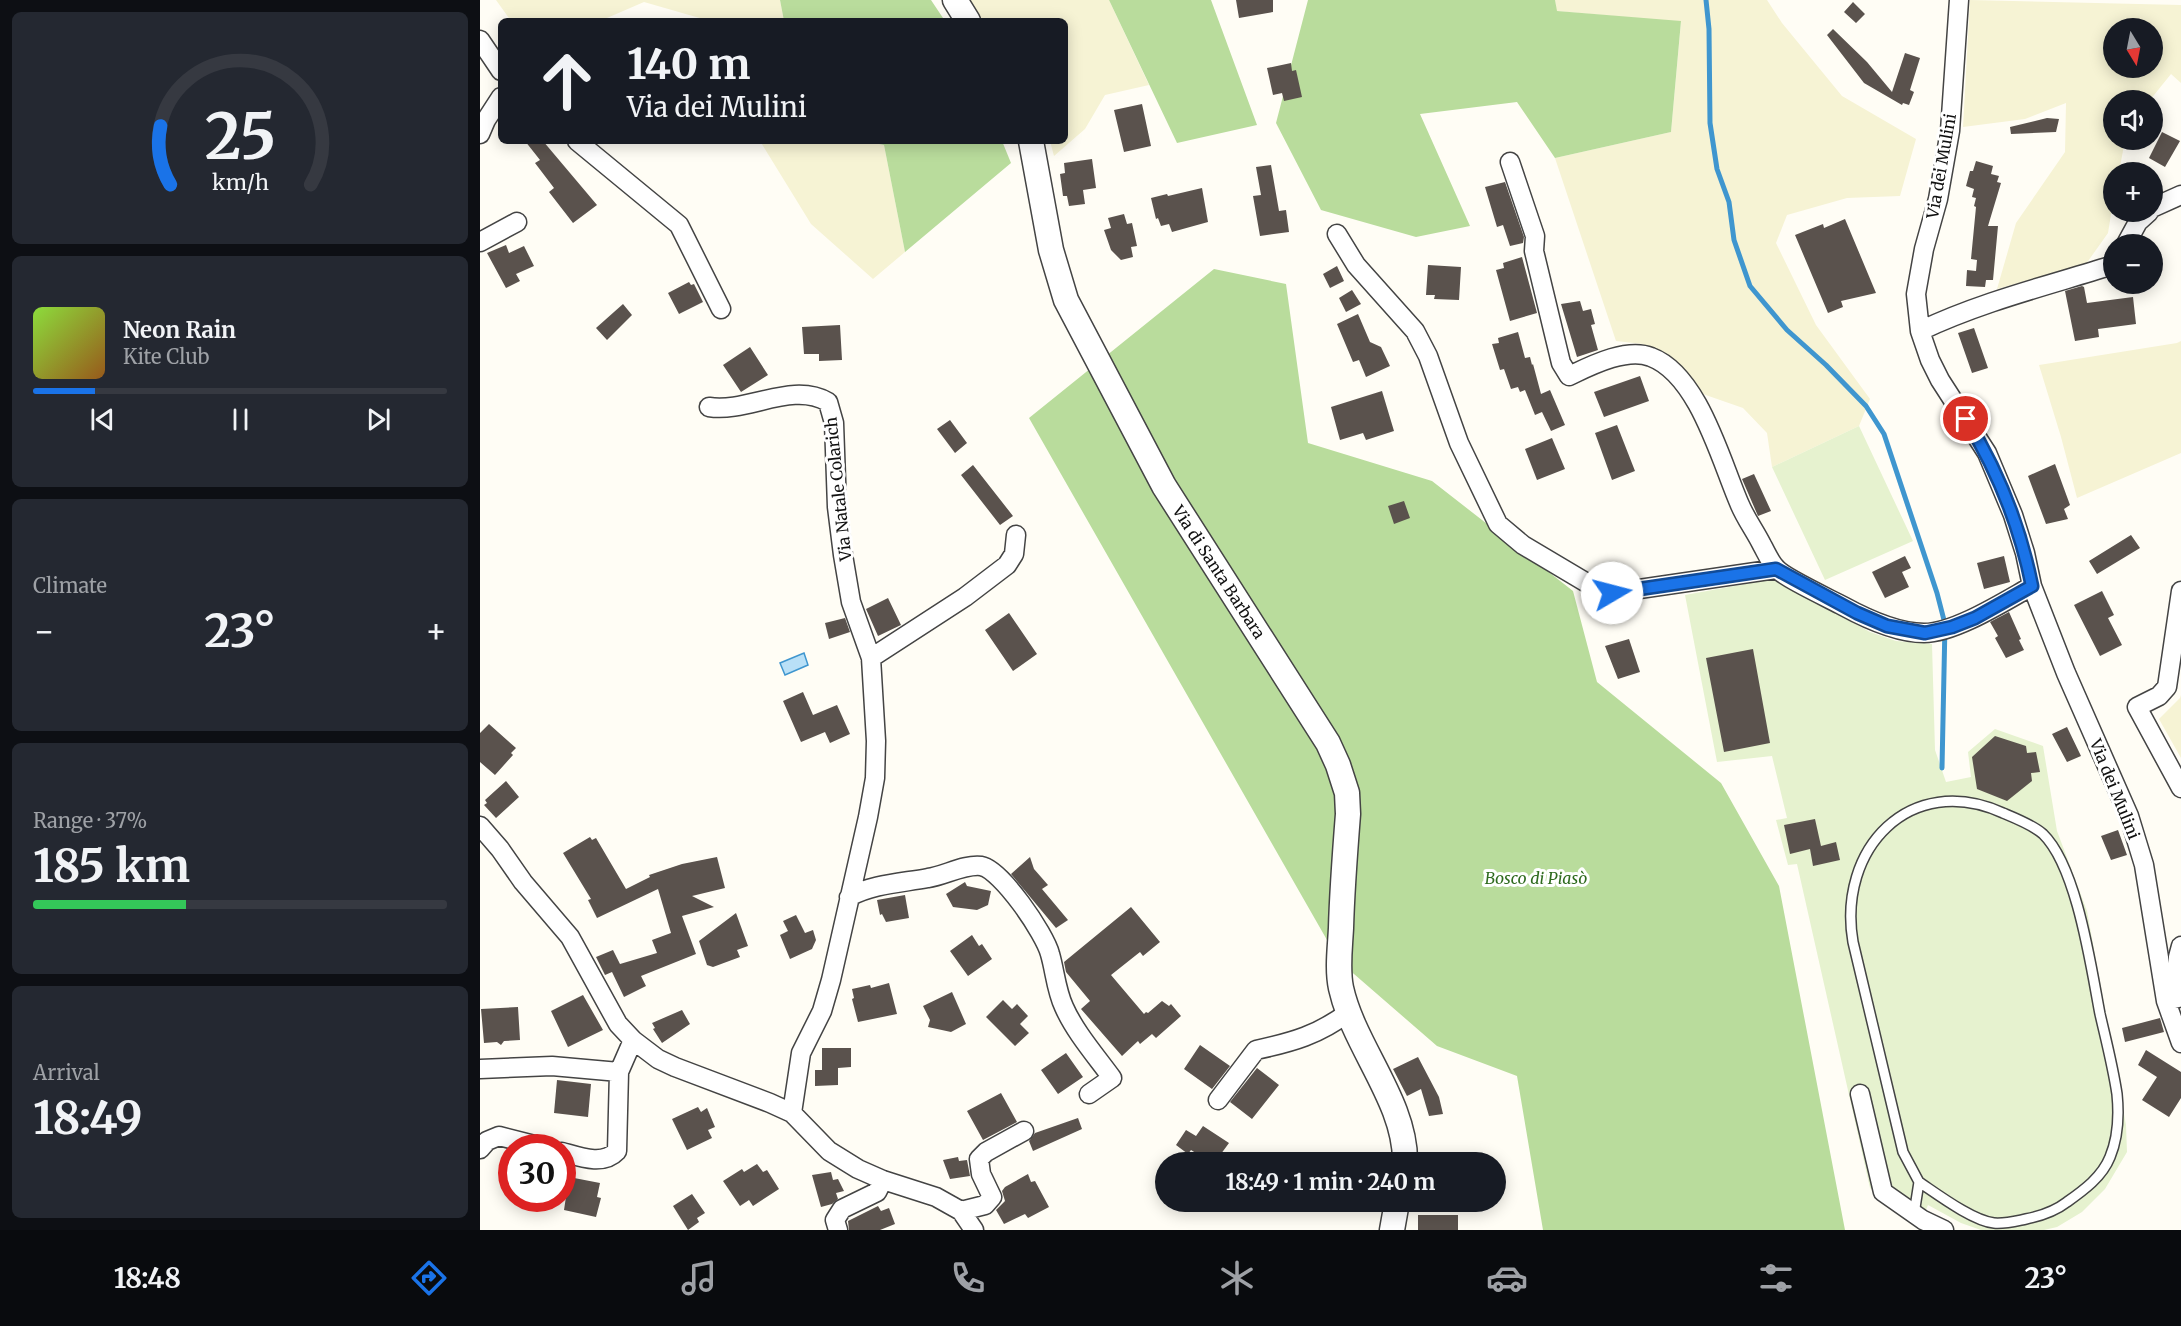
<!DOCTYPE html>
<html lang="en">
<head>
<meta charset="utf-8">
<style>
  :root { --surface:#171b24; --page:#242831; --text:#f1f3f6; --muted:#9ea1a6; --line:#363941; --accent:#1a73e8 }
  body { margin:0; font-family:Merriweather,serif; background:var(--page); color:var(--text); height:100vh; display:flex; flex-direction:column; font-size:22px; white-space:nowrap }
  * { box-sizing:border-box; margin:0 }
  p { font-size:20px; color:var(--muted) }
  .icon { flex:none; width:33px; height:33px; fill:none; stroke:currentColor; stroke-width:2; stroke-linecap:round; stroke-linejoin:round }
  .map { position:relative; flex:1; overflow:hidden }
  .drawer { display:flex; flex-direction:column; gap:12px; padding:12px; background:#0d0f14; width:480px }
  .drawer>* { flex:none }
  .banner { position:absolute; left:18px; top:18px; width:570px; height:126px; border-radius:9px; box-shadow:0 3px 15px #0003; background:#171b24; color:var(--text); overflow:hidden }
  .needle { width:39px; rotate:170deg }
  .fabs { position:absolute; left:1623px; top:18px; display:grid; gap:12px }
  .fabs a { display:grid; place-items:center; width:60px; height:60px; border-radius:50%; background:var(--surface); box-shadow:0 3px 15px #0003; font-size:30px }
  .speed { position:absolute; left:18px; top:1134px; display:flex; gap:12px; font-size:30px; font-weight:700; text-align:center }
  .speed>* { display:grid; place-content:center; width:78px; height:78px; border-radius:50%; background:var(--surface); box-shadow:0 3px 15px #0003; line-height:1 }
  .speed .limit { border:9px solid #d22; background:#fff; color:#111 }
  .pin { position:absolute; display:grid; place-items:center; width:51px; height:51px; color:#fff; margin:-26px; border:3px solid #fff; border-radius:50%; box-shadow:0 2px 6px #0007 }
  .me { position:absolute; width:66px; margin:-33px; rotate:82deg; stroke-linejoin:round; filter:drop-shadow(0 0 4px #0008) }
  .turn { display:flex; align-items:center; gap:21px; height:126px; padding:0 30px; font-size:27px }
  .turn .icon { width:78px; height:78px; stroke-width:2.5 }
  .turn b { display:block; font-size:42px; line-height:51px }
  .big { font-size:45px; font-weight:700; line-height:1.1 }
  .drawer .widget { flex:1; display:flex; flex-direction:column; justify-content:center; gap:9px; min-width:0; padding:0 21px; border-radius:9px; background:var(--page) }
  .drawer .dial { align-items:center; gap:0 }
  .dial svg { height:156px; overflow:visible; fill:none; stroke:var(--line); stroke-width:7; stroke-linecap:round; text-anchor:middle }
  .dial text { fill:var(--text); stroke:none }
  .song { display:flex; align-items:center; gap:18px }
  .cover { width:72px; height:72px; border-radius:9px; background:linear-gradient(135deg,hsl(90 70% 55%),hsl(30 70% 35%)) }
  .played { height:6px; border-radius:3px; background:linear-gradient(90deg,var(--accent) 15%,var(--line) 15%) }
  .keys { display:flex; justify-content:space-around; direction:ltr }
  .heat { display:flex; justify-content:space-between; align-items:center; font-size:33px; direction:ltr }
  .charge { height:9px; border-radius:4px; background:linear-gradient(90deg,#34c759 37%,var(--line) 0) }
  .trip { position:absolute; left:675px; top:1152px; width:351px; height:60px; border-radius:30px; background:var(--surface); box-shadow:0 3px 15px #0003; font-weight:700; line-height:60px; text-align:center }
  .dock { display:flex; height:96px; justify-content:space-around; align-items:center; background:#090b0e; color:var(--muted) }
  .dock .icon { width:42px; height:42px }
  .dock .on { color:var(--accent) }
  .dock b { font-size:27px; color:var(--text) }
  main { display:flex; flex:1; min-height:0 }
  .map>svg:first-child { display:block }
</style>
</head>
<body>
<main>
<section class="drawer">
<div class="widget dial"><svg viewBox="0 0 100 80">
<path d="M14 69A42 42 0 1 1 86 69"/>
<path d="M14 69A42 42 0 0 1 9 39" stroke="#1a73e8"/>
<text x="50" y="56" font-size="32" font-weight="700">25</text>
<text x="50" y="72" font-size="11">km/h</text>
</svg></div>
<div class="widget">
<div class="song"><i class="cover"></i><div><b>Neon Rain</b><p>Kite Club</p></div></div>
<div class="played"></div>
<div class="keys"><svg class="icon" aria-label="previous" viewBox="0 0 24 24"><path d="M18 5L8 12l10 7zM5 5v14"/></svg><svg class="icon" aria-label="pause" viewBox="0 0 24 24"><path d="M8 5v14M16 5v14"/></svg><svg class="icon" aria-label="next" viewBox="0 0 24 24"><path d="M6 5l10 7-10 7zM19 5v14"/></svg></div>
</div>
<div class="widget"><p>Climate</p>
<div class="heat"><a>−</a><b class="big">23°</b><a>+</a></div>
</div>
<div class="widget"><p>Range · 37%</p><b class="big">185 km</b><div class="charge"></div></div>
<div class="widget"><p>Arrival</p><b class="big">18:49</b></div>
</section>
<div class="map">
<svg width="1701" height="1230" viewBox="0 0 1701 1230">
  <rect width="100%" height="100%" fill="#fffdf5"/>
  <path fill="#f6f3d4" fill-rule="evenodd" d="M16 0H300L304 21H230L164 2 120 21H31Z
    M485 0H629L669 85 625 95 605 129 574 156 570 141H585V21H505L496 17Z
    M1075 0H1287L1302 23 1362 96 1436 139 1420 196 1367 198 1307 215 1296 243 1336 325 1390 399 1379 426 1292 467 1287 433 1263 408 1220 393 1163 344 1136 341 1075 158 1191 132 1201 22 1076 11Z
    M1490 0 1701 5V83L1691 74 1670 100H1634V140H1645L1639 172H1634L1633 202 1628 233 1606 264 1517 289 1536 223 1585 152 1586 103 1545 119 1483 127ZM1634 28H1672V68H1634Z
    M280 141H384L404 145 425 252 393 279 331 224Z
    M1701 341V453L1597 498 1581 437 1559 365 1697 343Z
    M1701 695V758L1679 719 1700 698Z"/>
  <path fill="#b9dc9c" d="M300 0H451L465 21H304Z
    M629 0H731L777 125 697 143Z
    M828 0H1075L1077 11 1201 21 1191 132 1075 158 1037 102 940 114 990 226 936 237 841 210 796 123Z
    M384 141H522L531 163 425 252 404 145Z
    M734 269 806 284 828 443 952 481 1093 591 1117 682 1241 783 1299 886 1365 1230H1063L1037 1076 957 1046 859 961 549 418Z"/>
  <path fill="#e6f2cf" d="M1379 426 1433 541 1345 580 1292 467Z
    M1293 579 1390 632 1416 641 1452 644 1455 750 1466 782 1491 777 1488 752 1515 729 1563 746 1577 831 1607 911 1646 1125 1647 1152 1625 1189 1602 1212 1577 1227 1564 1230H1501L1481 1223 1448 1205 1440 1224 1415 1208 1390 1188 1317 864 1308 865 1296 820 1307 818 1292 756 1237 762 1205 595Z"/>
  <path fill="#b9e0f7" stroke="#3f96cf" stroke-width="1.5" d="M324 653 328 665 305 675 300 663Z"/>
  <g fill="none" stroke-linecap="round" stroke-linejoin="round">
    <path stroke="#3f96cf" stroke-width="5" d="M1226 0 1229 29 1230 123 1237 169 1249 202 1254 240 1270 286 1307 330 1346 365 1386 406 1404 434 1457 593 1465 624 1462 768"/>
  </g>
  <path fill="#5a524d" d="M756 0H793V12L759 18Z
    M1373 2 1385 14 1376 23 1364 12Z
    M1353 29 1387 62 1412 92 1425 53 1440 58 1430 90 1434 92 1429 105 1423 103 1422 105 1384 83 1347 35Z
    M811 63 812 71 816 70 822 97 804 101 802 93 793 95 787 68Z
    M662 104 671 146 644 152 634 110Z
    M1567 118 1579 119 1576 132 1531 134 1530 127Z
    M1682 132 1700 141 1685 167 1669 158Z
    M45 141H63L117 205 93 223 69 192 74 188 55 163 60 160Z
    M612 159 616 188 603 190 605 204 589 206 587 196H583L580 174 585 173 584 163Z
    M1496 161 1513 166 1511 174 1519 176 1517 182 1521 183 1508 226H1518L1513 280H1506L1505 287 1486 286 1487 270 1496 271 1497 260 1491 259 1496 207 1494 206 1496 198 1492 197 1494 189 1486 186 1490 171H1493Z
    M791 165 799 211 806 210 809 232 780 236 773 196 781 195 776 167Z
    M1025 182 1044 237 1043 243 1030 246 1023 225 1017 227 1005 187Z
    M722 188 728 222 692 232 689 224 681 226 678 218 676 219 671 198 687 194 688 196Z
    M644 214 647 224 652 223 657 246 651 247 653 257 641 260 631 250 624 230 631 228 628 218Z
    M1365 219 1396 293 1361 301 1363 307 1348 313 1315 235 1343 224 1344 228Z
    M26 245 29 253 44 246 54 266 36 274 40 281 26 288 7 253Z
    M1042 257 1057 313 1030 321 1016 270 1024 268 1023 263Z
    M948 265 981 267 979 300 954 299 955 295H946Z
    M857 266 864 281 850 288 843 274Z
    M209 282 211 285 214 284 223 302 199 314 188 293Z
    M1602 286 1604 287 1607 303 1653 297 1656 324 1618 329 1619 337 1595 341 1585 291Z
    M872 290 881 304 866 312 859 298Z
    M1100 301 1103 311 1111 309 1115 324 1111 325 1118 350 1097 357 1081 304Z
    M143 304 152 315 127 340 116 328Z
    M878 314 890 342 901 347 910 366 886 377 879 360 873 362 857 324Z
    M360 325 362 360 339 361V354H324L322 327Z
    M1494 328 1508 368 1492 373 1478 333Z
    M1038 332 1045 358 1050 357 1052 365 1053 364 1061 394 1070 390 1085 425 1071 431 1062 412 1055 415 1045 390 1040 392 1038 387 1031 389 1024 369 1020 370 1012 344 1019 343 1018 338Z
    M270 347 288 375 261 392 243 365Z
    M1160 376 1169 401 1124 417 1114 392Z
    M902 391 914 431 886 440 883 433 860 440 851 407Z
    M470 420 487 443 475 453 457 429Z
    M1137 425 1155 471 1132 480 1115 433Z
    M1072 438 1085 469 1057 480 1045 449Z
    M1575 464 1590 505 1584 509 1588 519 1566 524 1548 476Z
    M493 465 533 516 520 525 481 475Z
    M1274 474 1291 511 1278 516 1262 479Z
    M924 501 930 518 914 524 908 506Z
    M1651 535 1660 548 1617 574 1609 561Z
    M1425 556 1431 568 1422 572 1429 587 1405 598 1392 572Z
    M1524 556 1530 582 1504 589 1497 563Z
    M1622 591 1634 615 1628 618 1642 645 1620 656 1594 605Z
    M408 598 421 625 398 636 386 609Z
    M1529 612 1541 639 1539 640 1544 650 1526 658 1515 638 1518 636 1510 622Z
    M529 613 557 654 533 671 505 630Z
    M365 618 370 632 349 639 345 623Z
    M1149 639 1160 672 1138 679 1125 646Z
    M1273 649 1290 743 1244 752 1226 658Z
    M323 692 333 715 357 705 370 734 350 743 345 732 321 742 303 701Z
    M9 724 36 748 31 753 33 755 15 775 0 762V733Z
    M1587 727 1601 756 1587 762 1572 734Z
    M1515 736 1546 746 1547 753 1556 752 1560 772 1551 773 1552 781 1527 801 1497 789 1492 757Z
    M26 781 39 797 16 818 4 805 7 803 5 800Z
    M1335 819 1341 846 1356 842 1360 860 1333 866 1330 849 1310 854 1304 825Z
    M1638 830 1647 855 1631 860 1621 836Z
    M110 837 112 840 116 838 146 889 170 877 169 875 202 864 237 857 245 888 212 896 234 907 202 916 216 954 161 976 166 986 144 997 132 972 125 975 116 957 133 950 140 964 177 953 172 940 191 933 178 889 117 918 108 900 111 899 83 853Z
    M550 857 554 869 568 885 562 889 588 920 576 928 531 874Z
    M485 882 487 886 511 891 508 905 497 910 473 907 466 894Z
    M425 895 429 918 406 922 402 914 400 915 397 900Z
    M651 907 680 942 663 956 660 952 631 975 664 1014 666 1012 668 1013 682 1001 689 1006 691 1004 701 1016 676 1038 672 1034 660 1044 658 1041 642 1056 601 1009 610 1001 586 972 584 962Z
    M256 913 268 946 257 950 260 957 233 967 227 965 219 941Z
    M316 915 325 933 333 930 336 940 332 949 310 959 300 935 308 931 303 921Z
    M492 935 499 946 502 944 512 959 488 976 470 951Z
    M409 983 417 1014 378 1022 372 999 374 998 372 989 390 985 391 988Z
    M472 992 486 1024 471 1032 448 1027 450 1020 443 1006Z
    M103 995 123 1030 88 1047 71 1011Z
    M523 1000 532 1009 537 1004 548 1016 540 1024 549 1033 535 1046 506 1017Z
    M38 1007 40 1040 24 1041 21 1045 17 1042 4 1043 1 1009Z
    M202 1010 210 1024 182 1043 173 1029 175 1028 172 1023Z
    M1680 1018 1684 1032 1645 1042 1642 1028Z
    M720 1045 750 1066 732 1089 704 1069Z
    M342 1048H371V1067L358 1068V1085L335 1086V1070H342Z
    M1666 1050 1701 1072V1098L1689 1117 1662 1100 1677 1077 1658 1065Z
    M586 1053 603 1077 578 1094 561 1070Z
    M938 1057 959 1097 963 1114 949 1116 941 1089 927 1096 913 1069Z
    M777 1068 799 1085 772 1119 750 1102Z
    M77 1080 111 1084 108 1117 74 1113Z
    M521 1093 537 1122 503 1140 487 1111Z
    M218 1107 221 1112 227 1108 235 1127 228 1130 232 1138 207 1150 192 1119Z
    M598 1118 602 1129 553 1151 549 1141 555 1133Z
    M723 1126 749 1143 735 1162H730L711 1150 708 1154 696 1145 706 1130 716 1136Z
    M478 1157 479 1161 487 1160 490 1176 470 1179 463 1160Z
    M277 1164 283 1172 287 1170 299 1189 273 1206 269 1200 260 1206 243 1181 262 1169 264 1172Z
    M351 1172 353 1180 358 1179 364 1191 356 1193 358 1199 352 1204 341 1207 332 1175Z
    M548 1174 551 1182 555 1181 569 1207 548 1218 545 1214 524 1224 516 1210 525 1201 522 1191 525 1187Z
    M89 1177 120 1183 117 1197 121 1198 116 1217 84 1210Z
    M212 1194 225 1213 217 1218 219 1222 208 1230 193 1206Z
    M398 1206 401 1211 409 1208 415 1224 400 1230H369L368 1221Z
    M938 1215H978V1230H938Z"/>
  <g fill="none" stroke-linecap="round" stroke-linejoin="round">
    <defs>
      <path id="service" d="M1434 1214 1439 1182C1457 1194 1493 1221 1514 1223 1525 1224 1536 1221 1546 1219 1561 1216 1574 1212 1587 1202 1604 1190 1622 1177 1630 1157 1638 1138 1639 1114 1637 1094 1633 1067 1626 1040 1620 1014 1611 967 1597 867 1563 834 1553 825 1535 818 1523 813 1430 771 1357 849 1373 942L1423 1152 1439 1182"/>
      <path id="minor" d="M1479 0 1470 131 1458 199 1444 249 1436 294 1440 331 1450 360 1460 380 1507 453 1533 515 1545 553 1552 586 1586 673 1649 816 1664 865 1686 1001 1701 1043
        M0 40 21 71
        M0 134 6 120 21 97
        M97 141 199 225 241 309
        M1030 162 1055 236 1054 251 1081 363 1089 376C1110 366 1147 347 1171 357 1219 375 1241 462 1260 505 1266 519 1275 531 1282 545 1286 552 1290 562 1296 568 1303 577 1350 599 1363 606 1385 618 1418 633 1444 633 1475 633 1525 601 1552 586
        M1672 208 1701 195
        M857 234 876 265 935 331 948 356 979 443 1018 524 1043 545 1112 586 1132 593 1296 569
        M0 242 37 222
        M1646 244 1658 222 1669 212
        M1440 331C1501 302 1566 286 1630 266L1634 262
        M229 407C268 413 312 381 348 402L354 423 357 507 363 555 371 602 391 658 396 741 395 778 388 817 351 980 342 1011 321 1053 312 1113
        M1701 591 1687 687 1679 696 1657 707 1701 788
        M391 658 485 597 527 565 534 554 536 535
        M0 826 20 849 43 882 90 937 138 1024 153 1040 178 1059 195 1067 290 1103 312 1113 349 1151 378 1169 403 1180 456 1197 481 1211 494 1230
        M369 897C393 884 421 883 448 878 464 876 484 864 501 866 521 869 565 934 570 954 575 971 576 990 584 1007 595 1032 616 1056 632 1078L609 1094
        M1686 1001 1698 998V957L1701 946
        M0 1069 72 1066 139 1072
        M1380 1094 1403 1192 1443 1220 1464 1230
        M738 1100 776 1050C813 1042 838 1035 869 1012
        M0 1149 7 1141 19 1136 66 1148
        M82 1152C100 1157 123 1166 137 1151L139 1072 153 1040
        M481 1211 505 1205 512 1197 501 1174 499 1159 506 1152 544 1131
        M358 1230 355 1220 362 1209 397 1192 403 1180"/>
      <path id="tertiary" d="M475 0 488 21
        M551 141 571 250 586 300 684 486 848 743 858 765 867 793 868 814C865 852 862 890 861 928 860 948 857 969 861 988 874 1047 926 1102 925 1162
        M912 1230 917 1202"/>
    </defs>
    <use href="#service" stroke="#444" stroke-width="12"/>
    <use href="#minor" stroke="#444" stroke-width="21"/>
    <use href="#tertiary" stroke="#444" stroke-width="27"/>
    <use href="#service" stroke="#fff" stroke-width="9"/>
    <use href="#minor" stroke="#fff" stroke-width="18"/>
    <use href="#tertiary" stroke="#fff" stroke-width="24"/>
  </g>
  <g fill="none" stroke-linecap="round" stroke-linejoin="round">
    <defs>
      <path id="route" d="M1132 593 1296 569 1377 613 1407 626 1445 633 1472 627 1495 618 1552 586C1540 526 1518 471 1486 419"/>
    </defs>
    <use href="#route" stroke="#114b97" stroke-width="15"/>
    <use href="#route" stroke="#1a73e8" stroke-width="10"/>
  </g>
  <g text-anchor="middle" stroke-width="6" stroke-linejoin="round" paint-order="stroke">
    <g font-size="16" fill="#111" stroke="#fff">
      <text transform="translate(1461 166) rotate(-80)" y="6">Via dei Mulini</text>
      <text transform="translate(358 489) rotate(-96)" y="6">Via Natale Colarich</text>
      <text transform="translate(739 572) rotate(57)" y="6">Via di Santa Barbara</text>
      <text transform="translate(1635 789) rotate(68)" y="6">Via dei Mulini</text>
    </g>
    <g font-size="16" font-style="italic" fill="#2f6b1f" stroke="#fff">
      <text x="1056" y="884">Bosco di Piasò</text>
    </g>
  </g>
</svg>
<div class="fabs">
<a><svg class="needle" viewBox="-14 -14 28 28"><path d="M0-13l5 13h-10z" fill="#e53935"/><path d="M0 13l5-13h-10z" fill="#9ea1a6"/></svg></a>
<a><svg class="icon" aria-label="sound" viewBox="0 0 24 24"><path d="M4 9h4l5-4v14l-5-4H4zM17 9q2 3 0 6"/></svg></a>
<a>+</a>
<a>−</a>
</div>
<div class="speed"><div class="limit">30</div></div>
<div class="pin" style="left:1486px;top:419px;background:#d93025"><svg class="icon" aria-label="arrive" viewBox="0 0 24 24"><path d="M6 21V4h12l-3 4 3 4H6"/></svg></div>
<svg class="me" style="left:1132px;top:593px" viewBox="-20 -20 40 40"><circle r="19" fill="#fff"/><path d="M0-13L10 11 0 6-10 11z" fill="#1a73e8"/></svg>
<div class="trip">18:49 · 1 min · 240 m</div>
<div class="banner">
<div class="turn"><svg class="icon" aria-label="ahead" viewBox="0 0 24 24"><path d="M12 20V5M6 11l6-6 6 6"/></svg><div><b>140 m</b>Via dei Mulini</div></div>
</div>
</div>
</main>
<nav class="dock">
<b>18:48</b>
<svg class="icon on" aria-label="directions" viewBox="0 0 24 24"><path d="M12 3l9 9-9 9-9-9zM9 14v-3h6M13 9l2 2-2 2"/></svg>
<svg class="icon" aria-label="music" viewBox="0 0 24 24"><path d="M9 18V5l10-2v13"/><circle cx="6" cy="18" r="3"/><circle cx="16" cy="16" r="3"/></svg>
<svg class="icon" aria-label="phone" viewBox="0 0 24 24"><path d="M5 4h4l2 5-3 2q2 4 5 5l2-3 5 2v4C11 20 4 13 5 4z"/></svg>
<svg class="icon" aria-label="climate" viewBox="0 0 24 24"><path d="M12 3v18M4 7l16 10M4 17L20 7"/></svg>
<svg class="icon" aria-label="car" viewBox="0 0 24 24"><path d="M5 17H2v-5l4-1 3-4h7l3 4 3 1v5h-3M9 17h6M6 11h13"/><circle cx="7" cy="17" r="2"/><circle cx="17" cy="17" r="2"/></svg>
<svg class="icon" aria-label="filters" viewBox="0 0 24 24"><path d="M4 7h16M4 17h16"/><circle cx="9" cy="7" r="2"/><circle cx="15" cy="17" r="2"/></svg>
<b>23°</b>
</nav>
</body>
</html>
